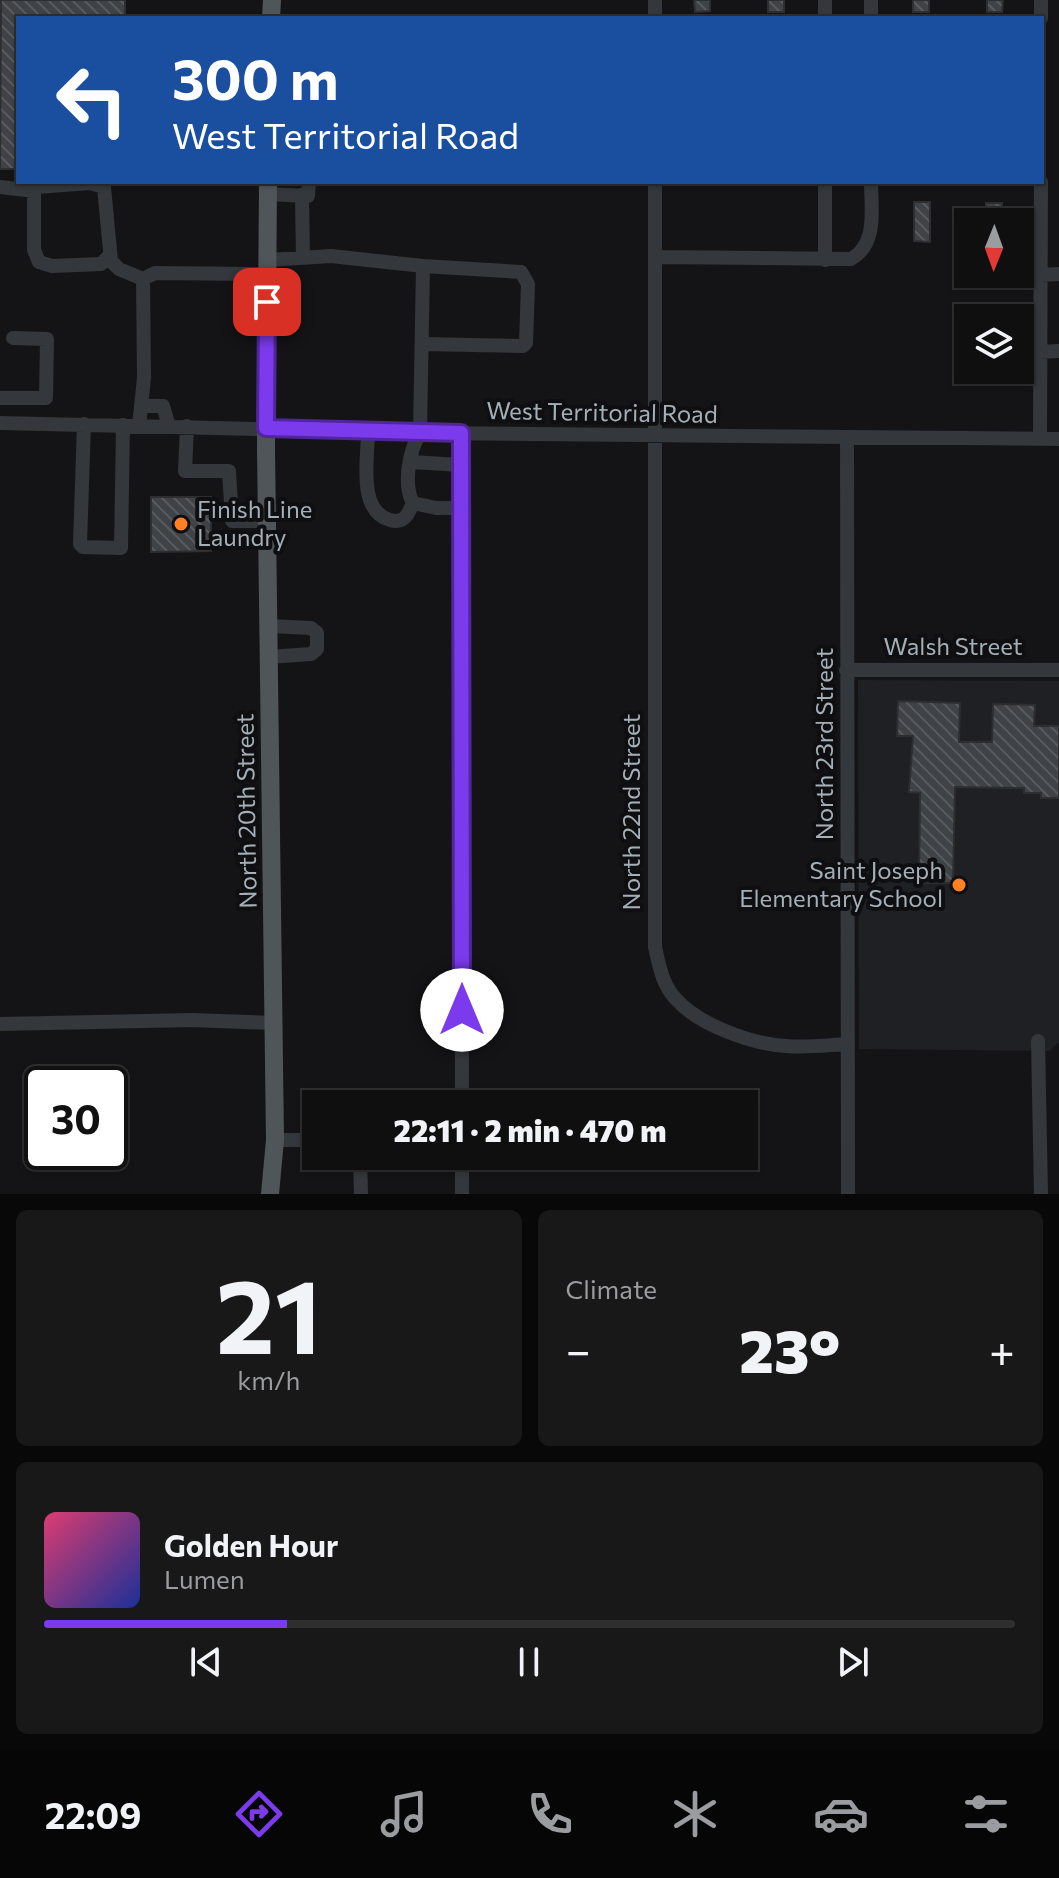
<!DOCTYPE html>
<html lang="en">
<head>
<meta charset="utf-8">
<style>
  :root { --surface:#0f0f10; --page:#181819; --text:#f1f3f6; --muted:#9b9c9f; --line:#2f2f30; --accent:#7c3aed }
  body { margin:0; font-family:Commissioner,sans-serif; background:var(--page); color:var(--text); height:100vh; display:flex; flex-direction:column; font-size:30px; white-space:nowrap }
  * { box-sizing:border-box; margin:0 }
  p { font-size:26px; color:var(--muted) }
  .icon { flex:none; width:44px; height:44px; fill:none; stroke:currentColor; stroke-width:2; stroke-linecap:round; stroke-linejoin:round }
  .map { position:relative; height:1194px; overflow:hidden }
  .details { display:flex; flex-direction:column; gap:16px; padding:16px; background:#080809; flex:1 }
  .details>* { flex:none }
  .banner { position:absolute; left:16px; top:16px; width:1028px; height:168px; border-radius:0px; box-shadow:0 2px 6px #0004,0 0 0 2px var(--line); background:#1a4fa0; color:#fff; overflow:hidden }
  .needle { width:52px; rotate:181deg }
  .fabs { position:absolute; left:954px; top:208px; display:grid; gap:16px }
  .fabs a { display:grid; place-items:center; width:80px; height:80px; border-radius:0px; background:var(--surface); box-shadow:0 2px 6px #0004,0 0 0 2px var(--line); font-size:40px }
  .speed { position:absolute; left:24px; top:1066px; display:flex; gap:16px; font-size:40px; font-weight:700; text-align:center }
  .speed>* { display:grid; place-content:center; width:104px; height:104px; border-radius:50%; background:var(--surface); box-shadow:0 2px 6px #0004,0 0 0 2px var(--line); line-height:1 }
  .speed .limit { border:4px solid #111; border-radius:12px; background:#fff; color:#111 }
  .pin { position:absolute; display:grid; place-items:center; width:68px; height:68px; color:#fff; margin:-34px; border-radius:16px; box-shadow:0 4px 12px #0006 }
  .me { position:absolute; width:88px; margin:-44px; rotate:0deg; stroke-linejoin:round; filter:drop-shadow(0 0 6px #0008) }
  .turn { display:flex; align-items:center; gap:28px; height:168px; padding:0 24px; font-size:36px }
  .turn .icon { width:104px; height:104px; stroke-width:2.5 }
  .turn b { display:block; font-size:56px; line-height:68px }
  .big { font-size:60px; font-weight:800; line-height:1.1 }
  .details .card { flex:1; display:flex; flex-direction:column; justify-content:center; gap:12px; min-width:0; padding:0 28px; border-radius:12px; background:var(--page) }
  .details .dial { align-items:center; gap:0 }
  .dial b { font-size:104px; line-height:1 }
  .song { display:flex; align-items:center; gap:24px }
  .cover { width:96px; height:96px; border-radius:12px; background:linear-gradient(135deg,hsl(340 70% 55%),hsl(230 70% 35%)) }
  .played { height:8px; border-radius:4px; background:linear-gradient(90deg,var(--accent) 25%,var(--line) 25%) }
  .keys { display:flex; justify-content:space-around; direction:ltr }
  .heat { display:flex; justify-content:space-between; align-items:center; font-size:44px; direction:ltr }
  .details .tiles { flex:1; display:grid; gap:16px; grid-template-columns:1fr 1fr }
  .card:last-child { grid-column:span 2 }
  .trip { position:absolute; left:302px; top:1090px; width:456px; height:80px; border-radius:0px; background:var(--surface); box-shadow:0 2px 6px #0004,0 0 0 2px var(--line); font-weight:800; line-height:80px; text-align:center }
  .menu { display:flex; height:128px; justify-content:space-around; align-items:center; background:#060606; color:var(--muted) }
  .menu .icon { width:56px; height:56px }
  .menu .current { color:var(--accent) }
  .menu b { font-size:36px; color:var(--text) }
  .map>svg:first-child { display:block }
</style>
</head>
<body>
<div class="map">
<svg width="1059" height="1194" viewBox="0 0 1059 1194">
  <defs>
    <pattern id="building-back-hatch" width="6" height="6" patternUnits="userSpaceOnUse" patternTransform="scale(2)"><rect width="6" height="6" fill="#3f4246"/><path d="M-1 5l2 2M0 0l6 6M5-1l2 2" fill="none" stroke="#585b5e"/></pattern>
  </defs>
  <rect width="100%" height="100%" fill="#141416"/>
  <path fill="#1f2023" d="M858 680 1059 681V1042L1049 1051 859 1049Z"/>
  <path fill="url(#building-back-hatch)" stroke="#2d2e32" stroke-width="2" d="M1 0H125V18H18V169H0Z
    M694 0H710V11L695 12Z
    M768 0H784V12H768Z
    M913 0H929V12H913Z
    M987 0H1003L1002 12H987Z
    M914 202H930V242L914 241Z
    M986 203H1002V222H986Z
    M151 497H211V551L151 552Z
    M898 701 960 703 959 742H992L993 704 1035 705 1034 726H1059V798H1041V793H1024V788L955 787 953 883H919L920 793 909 792 913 736H897Z"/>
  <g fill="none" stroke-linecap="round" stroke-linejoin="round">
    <path stroke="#34373b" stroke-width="14" d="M655 0V18
      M825 18V0
      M871 18V0
      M1041 18V0
      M655 182V947C659 964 662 984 675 998 698 1025 752 1044 786 1046 806 1048 828 1045 848 1044
      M0 187 34 191
      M268 194 308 196 309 182
      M302 195 303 258
      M110 255 101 264 52 266 39 262 34 250V191L37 187 90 183 104 187 111 261 119 269 143 279
      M655 257 851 259C878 244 871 209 871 182
      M268 260 331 256 423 266 420 433C409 451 403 484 413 503
      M825 260V182
      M1040 275 1059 274
      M422 344 523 346 526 343 528 284 521 272 423 266
      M1040 352 1059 351
      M0 398H46L47 339 13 338
      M142 406H163L169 426
      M0 423 420 433 1059 439
      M84 424 80 544 83 547 121 548 123 425
      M139 426 144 378 143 279 155 273 268 274
      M187 426 185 471H229L232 521H267
      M368 432C368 457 357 511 390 520 404 524 408 515 413 503
      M461 433 462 1104
      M847 437 848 1194
      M1040 439 1041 182
      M411 462 461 465
      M413 503 436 508H461
      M269 626 311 628 317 633V649L311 654 269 657
      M846 670H1059
      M0 1024 192 1020 273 1023
      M1038 1041 1041 1194
      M275 1140H316
      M360 1156 361 1194
      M462 1156V1194"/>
    <path stroke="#50555a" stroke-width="18" d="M271 18 272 0
      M268 182 266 448 275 1140 270 1194"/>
  </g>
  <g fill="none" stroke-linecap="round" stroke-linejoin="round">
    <defs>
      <path id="route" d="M267 302 266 428 461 433 462 1010"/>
    </defs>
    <use href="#route" stroke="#51269a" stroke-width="20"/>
    <use href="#route" stroke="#7c3aed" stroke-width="14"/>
  </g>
  <g fill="#ff7f22" stroke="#0f0f11" stroke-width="3">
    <circle cx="181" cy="524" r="8"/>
    <circle cx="959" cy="885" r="8"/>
  </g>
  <g text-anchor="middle" stroke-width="8" stroke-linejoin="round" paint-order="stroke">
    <g font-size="24" fill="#a4afb7" stroke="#0f0f11">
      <text transform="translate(602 413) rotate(1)" y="8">West Territorial Road</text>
      <text x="953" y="655">Walsh Street</text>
      <text transform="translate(825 744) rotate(-90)" y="8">North 23rd Street</text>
      <text transform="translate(247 811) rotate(-91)" y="8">North 20th Street</text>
      <text transform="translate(632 812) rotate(-90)" y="8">North 22nd Street</text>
    </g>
    <g font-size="24" fill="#a4afb7" stroke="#0f0f11" text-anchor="start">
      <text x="197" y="518">Finish Line<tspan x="197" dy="28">Laundry</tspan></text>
      <text x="943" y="879" text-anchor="end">Saint Joseph<tspan x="943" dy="28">Elementary School</tspan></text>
    </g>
  </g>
</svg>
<div class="fabs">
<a><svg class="needle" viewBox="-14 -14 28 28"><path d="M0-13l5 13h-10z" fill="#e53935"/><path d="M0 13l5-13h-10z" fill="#9b9c9f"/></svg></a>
<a><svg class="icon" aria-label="layers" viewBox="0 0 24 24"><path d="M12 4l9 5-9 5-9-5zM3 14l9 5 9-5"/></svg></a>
</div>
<div class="speed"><div class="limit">30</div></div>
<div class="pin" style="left:267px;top:302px;background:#d93025"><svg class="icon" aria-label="arrive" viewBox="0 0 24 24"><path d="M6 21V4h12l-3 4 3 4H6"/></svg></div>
<svg class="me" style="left:462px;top:1010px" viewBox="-20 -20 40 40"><circle r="19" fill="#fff"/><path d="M0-13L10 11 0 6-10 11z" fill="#7c3aed"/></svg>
<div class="trip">22:11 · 2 min · 470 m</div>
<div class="banner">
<div class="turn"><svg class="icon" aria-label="left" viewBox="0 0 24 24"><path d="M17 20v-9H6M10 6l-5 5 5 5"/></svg><div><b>300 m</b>West Territorial Road</div></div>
</div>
</div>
<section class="details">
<div class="tiles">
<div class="card dial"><b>21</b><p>km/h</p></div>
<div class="card"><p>Climate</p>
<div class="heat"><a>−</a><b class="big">23°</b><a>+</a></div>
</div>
<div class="card">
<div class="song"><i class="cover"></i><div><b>Golden Hour</b><p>Lumen</p></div></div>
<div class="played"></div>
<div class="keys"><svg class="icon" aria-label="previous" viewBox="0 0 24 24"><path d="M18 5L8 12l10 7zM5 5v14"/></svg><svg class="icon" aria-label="pause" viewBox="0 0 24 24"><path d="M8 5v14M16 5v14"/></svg><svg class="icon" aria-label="next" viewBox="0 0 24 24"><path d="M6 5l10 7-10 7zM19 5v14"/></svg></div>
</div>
</div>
</section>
<nav class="menu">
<b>22:09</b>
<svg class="icon current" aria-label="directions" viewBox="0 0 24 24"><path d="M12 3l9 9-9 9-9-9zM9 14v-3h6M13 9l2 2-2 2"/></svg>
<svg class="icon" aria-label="music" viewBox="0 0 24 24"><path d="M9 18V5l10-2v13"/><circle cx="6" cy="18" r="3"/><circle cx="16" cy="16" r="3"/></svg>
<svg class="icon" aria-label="phone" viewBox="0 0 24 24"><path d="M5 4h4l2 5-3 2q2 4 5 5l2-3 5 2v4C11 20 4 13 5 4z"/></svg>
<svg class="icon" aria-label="climate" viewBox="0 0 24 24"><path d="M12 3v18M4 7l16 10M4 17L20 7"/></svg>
<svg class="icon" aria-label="car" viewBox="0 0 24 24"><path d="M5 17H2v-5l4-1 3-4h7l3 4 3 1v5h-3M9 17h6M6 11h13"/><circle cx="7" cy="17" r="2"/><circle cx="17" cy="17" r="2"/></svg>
<svg class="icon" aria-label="filters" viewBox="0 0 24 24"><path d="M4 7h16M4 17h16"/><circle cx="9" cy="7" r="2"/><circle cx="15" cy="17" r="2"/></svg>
</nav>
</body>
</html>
